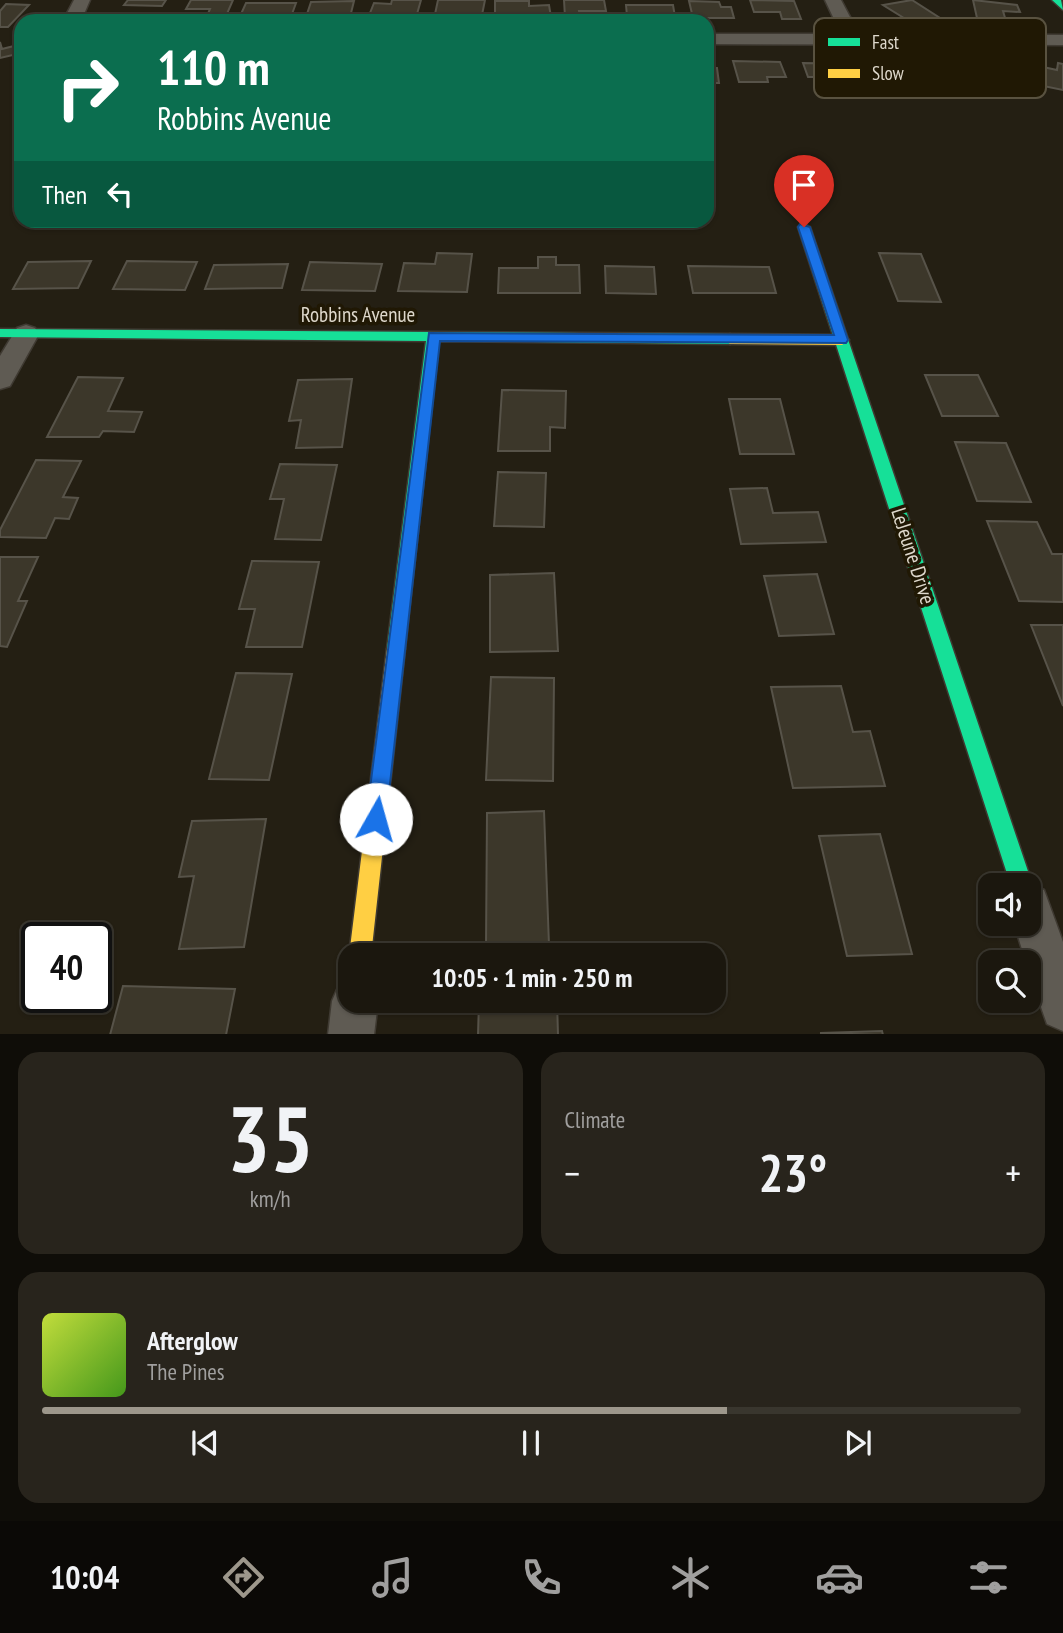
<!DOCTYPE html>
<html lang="en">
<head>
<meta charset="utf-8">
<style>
  :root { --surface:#1b170e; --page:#28241c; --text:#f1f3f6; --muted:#a09f9e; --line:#39362e; --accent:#9d978b }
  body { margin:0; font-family:"PT Sans Narrow",sans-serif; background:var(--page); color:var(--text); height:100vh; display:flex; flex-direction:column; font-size:26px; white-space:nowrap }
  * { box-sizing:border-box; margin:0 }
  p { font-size:23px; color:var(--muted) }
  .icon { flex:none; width:38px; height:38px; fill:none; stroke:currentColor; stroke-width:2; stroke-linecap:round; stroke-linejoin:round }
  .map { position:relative; height:1034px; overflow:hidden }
  .sheet { display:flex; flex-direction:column; gap:18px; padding:18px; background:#0f0d08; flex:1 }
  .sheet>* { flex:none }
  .hud { position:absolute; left:14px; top:14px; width:700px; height:214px; border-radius:21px; box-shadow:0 2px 5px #0004,0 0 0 2px var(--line); background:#0b6e4f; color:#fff; overflow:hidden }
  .buttons { position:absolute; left:978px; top:873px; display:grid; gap:14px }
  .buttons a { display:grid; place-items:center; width:63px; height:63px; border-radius:14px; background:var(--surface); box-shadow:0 2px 5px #0004,0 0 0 2px var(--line); font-size:35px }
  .speed { position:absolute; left:21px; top:922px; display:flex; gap:14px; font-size:35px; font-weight:700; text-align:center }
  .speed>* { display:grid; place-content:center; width:91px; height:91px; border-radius:50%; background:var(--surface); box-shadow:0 2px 5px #0004,0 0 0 2px var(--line); line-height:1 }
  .speed .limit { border:4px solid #111; border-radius:10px; background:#fff; color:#111 }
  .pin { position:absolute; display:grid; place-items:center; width:60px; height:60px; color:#fff; margin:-72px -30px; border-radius:50% 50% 50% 0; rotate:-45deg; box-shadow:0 0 7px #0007 }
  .pin .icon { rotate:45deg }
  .me { position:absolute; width:77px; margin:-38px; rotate:7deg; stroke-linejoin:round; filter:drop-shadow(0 0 5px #0008) }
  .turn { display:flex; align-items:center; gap:24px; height:147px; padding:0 28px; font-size:32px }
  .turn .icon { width:91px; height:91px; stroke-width:2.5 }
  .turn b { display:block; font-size:49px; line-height:60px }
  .then { display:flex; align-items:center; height:66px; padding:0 28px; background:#0003; gap:14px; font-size:26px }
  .big { font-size:52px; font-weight:700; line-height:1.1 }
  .sheet .tile { flex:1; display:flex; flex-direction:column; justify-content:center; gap:10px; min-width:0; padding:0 24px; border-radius:21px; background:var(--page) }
  .sheet .dial { align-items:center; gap:0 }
  .dial b { font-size:91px; line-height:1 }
  .song { display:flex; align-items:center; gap:21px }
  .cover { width:84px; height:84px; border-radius:10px; background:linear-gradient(135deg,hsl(70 70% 55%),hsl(100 70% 35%)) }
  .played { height:7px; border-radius:4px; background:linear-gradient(90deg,var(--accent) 70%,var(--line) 70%) }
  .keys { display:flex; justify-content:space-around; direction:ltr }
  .heat { display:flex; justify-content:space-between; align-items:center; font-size:38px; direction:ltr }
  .sheet .tiles { flex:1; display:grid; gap:18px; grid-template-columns:1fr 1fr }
  .tile:last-child { grid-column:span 2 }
  .trip { position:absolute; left:338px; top:943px; width:388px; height:70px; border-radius:21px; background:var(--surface); box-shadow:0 2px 5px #0004,0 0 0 2px var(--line); font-weight:700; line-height:70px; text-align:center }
  .tab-bar { display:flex; height:112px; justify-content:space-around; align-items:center; background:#0b0906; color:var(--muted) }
  .tab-bar .icon { width:49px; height:49px }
  .tab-bar .selected { color:var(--accent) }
  .tab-bar b { font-size:32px; color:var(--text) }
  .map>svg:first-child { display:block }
</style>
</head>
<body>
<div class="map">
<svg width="1063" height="1035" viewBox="0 0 1063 1035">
  <rect width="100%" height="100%" fill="#241f13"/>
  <path fill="#3c372a" stroke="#575349" stroke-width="2" d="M128 0H166L162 6 124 5Z
    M191 0H233L226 16H207L210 9H186Z
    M392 0H421L417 14 370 13 374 3 391 4Z
    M438 0H485L482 15 435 14Z
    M564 0H604L606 11H579L580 17H565Z
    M750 0 794 1 801 19H782L780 12H754Z
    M912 0 940 18 912 23 883 5Z
    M973 0 1017 5 1020 12 1003 11 1006 21 977 18Z
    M354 1 351 13 307 14 311 2Z
    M495 1H529V6L549 5 551 17 495 18Z
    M689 1 719 2 721 7H731L734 18H693Z
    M246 3H296L292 14H241Z
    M6 4 29 5 8 27H0V11Z
    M626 5H673L675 17 627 16Z
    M0 42 2 49 14 46 17 54 0 58Z
    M733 61 780 62 786 77H767L768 82H739Z
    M803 63 858 64 864 77H841L844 83 825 82 823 77H808Z
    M1058 63 1063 64V90L1024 82 1029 64 1057 70Z
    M707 68H717L719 83H707Z
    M437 253 472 254 467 292 398 291 404 263 435 264Z
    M879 253 921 254 941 302 898 301Z
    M538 257H556V265H579L580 293H498L499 268H538Z
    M91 261 78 288 13 289 28 262Z
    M127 261 197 262 185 290 113 289Z
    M310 262 382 264 375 291 302 290Z
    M288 264 282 288 205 289 214 265Z
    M605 266 654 267 656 294 606 293Z
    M688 266 769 267 776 293H693Z
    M925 375H978L998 416H942Z
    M78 377 123 378 108 411 142 412 134 432 103 431 99 437H47Z
    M352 379 342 447 296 448 301 420 289 421 298 380Z
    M502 390 566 391 565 428 550 427V451H498Z
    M729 399H780L794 454H740Z
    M955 442 1006 443 1031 502 977 501Z
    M36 460 81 461 63 497 78 498 69 519 55 518 46 538 0 537V530Z
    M280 464 337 465 321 540 275 539 284 499H270Z
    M498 472 546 473 544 527 494 526Z
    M767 488 773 513 818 512 826 542 741 544 730 489Z
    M987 521 1037 522 1052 554H1063V602L1019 601Z
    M0 557H38L18 601H27L7 647 0 646Z
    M252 561 319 562 302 647H246L255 609H239Z
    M554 573 558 651 490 652V575Z
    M817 574 834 634 779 636 764 576Z
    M1031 625H1063V706Z
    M236 673 292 674 269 780 209 779Z
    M491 677 554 678 553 781 486 780Z
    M841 686 853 732 870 731 885 786 793 788 771 687Z
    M544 811 549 945 486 947 487 813Z
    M266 819 244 947 179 949 194 876 179 877 192 821Z
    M880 834 912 954 847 956 819 836Z
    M123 986 235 989 226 1035H110Z
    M479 1001H557L558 1035H478Z
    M882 1031 883 1035 820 1033Z"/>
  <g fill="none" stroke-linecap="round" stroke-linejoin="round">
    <defs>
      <path id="street" d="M74 0H90L81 21H63Z
        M825 0H841L859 34 1063 35V45L707 44V34H841Z
        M26 325 35 328 39 334 10 386 0 389V356L17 328Z
        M1029 884 1044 890 1063 942V1031L1047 1024 1029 973V962H1026L1014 924H1029V886H1025Z
        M350 980V1001H378L374 1035H328L332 1001 339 985Z"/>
      <path id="fast" d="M1052 0H1061L1063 10Z
        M804 224 810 227 1033 886 1029 894V886H1011L798 227Z
        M0 329 730 334 737 339 730 344 439 341 405 649 402 655 396 657 390 655 387 649 426 341 0 337Z"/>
      <path id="slow" d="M730 334 842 335 849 340 842 345 730 344 723 339Z
        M396 641 402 643 405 649 371 956H350V958L349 956 387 649 390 643Z"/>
    </defs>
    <use href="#street" stroke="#3f3a32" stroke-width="3"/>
    <use href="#fast" stroke="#3f3a32" stroke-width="3"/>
    <use href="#slow" stroke="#3f3a32" stroke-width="3"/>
    <use href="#street" fill="#5f5b53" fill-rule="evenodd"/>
    <use href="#fast" fill="#16e098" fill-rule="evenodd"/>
    <use href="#slow" fill="#ffcf43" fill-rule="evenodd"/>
  </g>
  <path fill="#1a73e8" stroke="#114b97" stroke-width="2" d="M800 224 810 227 848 340 846 343 440 341 386 819 383 826 376 829 369 826 366 819 429 333 834 335 798 227Z"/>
  <g text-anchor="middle" stroke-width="7" stroke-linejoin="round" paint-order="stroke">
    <g font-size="21" fill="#ded8cc" stroke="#201804">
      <text x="358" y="322">Robbins Avenue</text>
      <text transform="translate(913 556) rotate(72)" y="7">LeJeune Drive</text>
    </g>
  </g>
  <rect x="814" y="18" width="232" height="80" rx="10" fill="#201804" stroke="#595240" stroke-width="2"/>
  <rect x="828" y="38" width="32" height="8" fill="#16e098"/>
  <rect x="828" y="69" width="32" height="9" fill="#ffcf43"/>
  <g font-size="19" fill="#ded8cc">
    <text x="872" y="49">Fast</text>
    <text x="872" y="80">Slow</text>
  </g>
</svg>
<div class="buttons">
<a><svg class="icon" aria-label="sound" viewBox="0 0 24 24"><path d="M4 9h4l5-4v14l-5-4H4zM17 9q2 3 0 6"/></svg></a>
<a><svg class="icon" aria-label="search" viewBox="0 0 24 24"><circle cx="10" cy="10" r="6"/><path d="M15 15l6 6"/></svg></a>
</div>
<div class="speed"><div class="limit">40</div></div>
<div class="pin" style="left:804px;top:227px;background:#d93025"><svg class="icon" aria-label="arrive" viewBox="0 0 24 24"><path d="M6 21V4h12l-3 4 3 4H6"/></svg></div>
<svg class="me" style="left:376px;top:819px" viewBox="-20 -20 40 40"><circle r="19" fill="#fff"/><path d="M0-13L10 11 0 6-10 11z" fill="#1a73e8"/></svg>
<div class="trip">10:05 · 1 min · 250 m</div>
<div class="hud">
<div class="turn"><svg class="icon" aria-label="right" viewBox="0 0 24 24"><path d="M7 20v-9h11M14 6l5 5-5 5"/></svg><div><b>110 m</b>Robbins Avenue</div></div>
<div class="then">Then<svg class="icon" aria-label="left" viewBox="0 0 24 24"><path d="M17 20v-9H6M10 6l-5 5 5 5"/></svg></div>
</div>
</div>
<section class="sheet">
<div class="tiles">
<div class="tile dial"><b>35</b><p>km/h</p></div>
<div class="tile"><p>Climate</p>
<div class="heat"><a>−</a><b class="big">23°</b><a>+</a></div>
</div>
<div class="tile">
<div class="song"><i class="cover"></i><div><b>Afterglow</b><p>The Pines</p></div></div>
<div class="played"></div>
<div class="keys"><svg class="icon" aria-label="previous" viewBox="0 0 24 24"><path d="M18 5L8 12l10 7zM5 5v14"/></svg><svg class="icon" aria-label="pause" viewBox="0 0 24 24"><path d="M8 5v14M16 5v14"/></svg><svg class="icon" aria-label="next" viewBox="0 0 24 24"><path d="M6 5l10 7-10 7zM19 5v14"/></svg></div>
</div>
</div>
</section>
<nav class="tab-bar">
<b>10:04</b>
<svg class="icon selected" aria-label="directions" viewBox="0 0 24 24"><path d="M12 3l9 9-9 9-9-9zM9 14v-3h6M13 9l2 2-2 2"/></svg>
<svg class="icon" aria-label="music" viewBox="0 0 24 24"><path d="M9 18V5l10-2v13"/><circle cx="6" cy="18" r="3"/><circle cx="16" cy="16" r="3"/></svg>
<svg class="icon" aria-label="phone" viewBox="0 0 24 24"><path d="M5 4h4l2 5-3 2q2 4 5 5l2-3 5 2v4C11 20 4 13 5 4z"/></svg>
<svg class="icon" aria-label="climate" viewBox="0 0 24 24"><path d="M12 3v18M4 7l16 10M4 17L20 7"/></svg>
<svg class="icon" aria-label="car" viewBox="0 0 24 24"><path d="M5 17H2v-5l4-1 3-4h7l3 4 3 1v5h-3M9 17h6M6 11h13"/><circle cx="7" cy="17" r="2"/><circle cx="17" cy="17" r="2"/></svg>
<svg class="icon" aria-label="filters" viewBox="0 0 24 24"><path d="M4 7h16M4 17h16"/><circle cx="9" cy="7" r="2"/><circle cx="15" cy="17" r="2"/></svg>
</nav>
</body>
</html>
